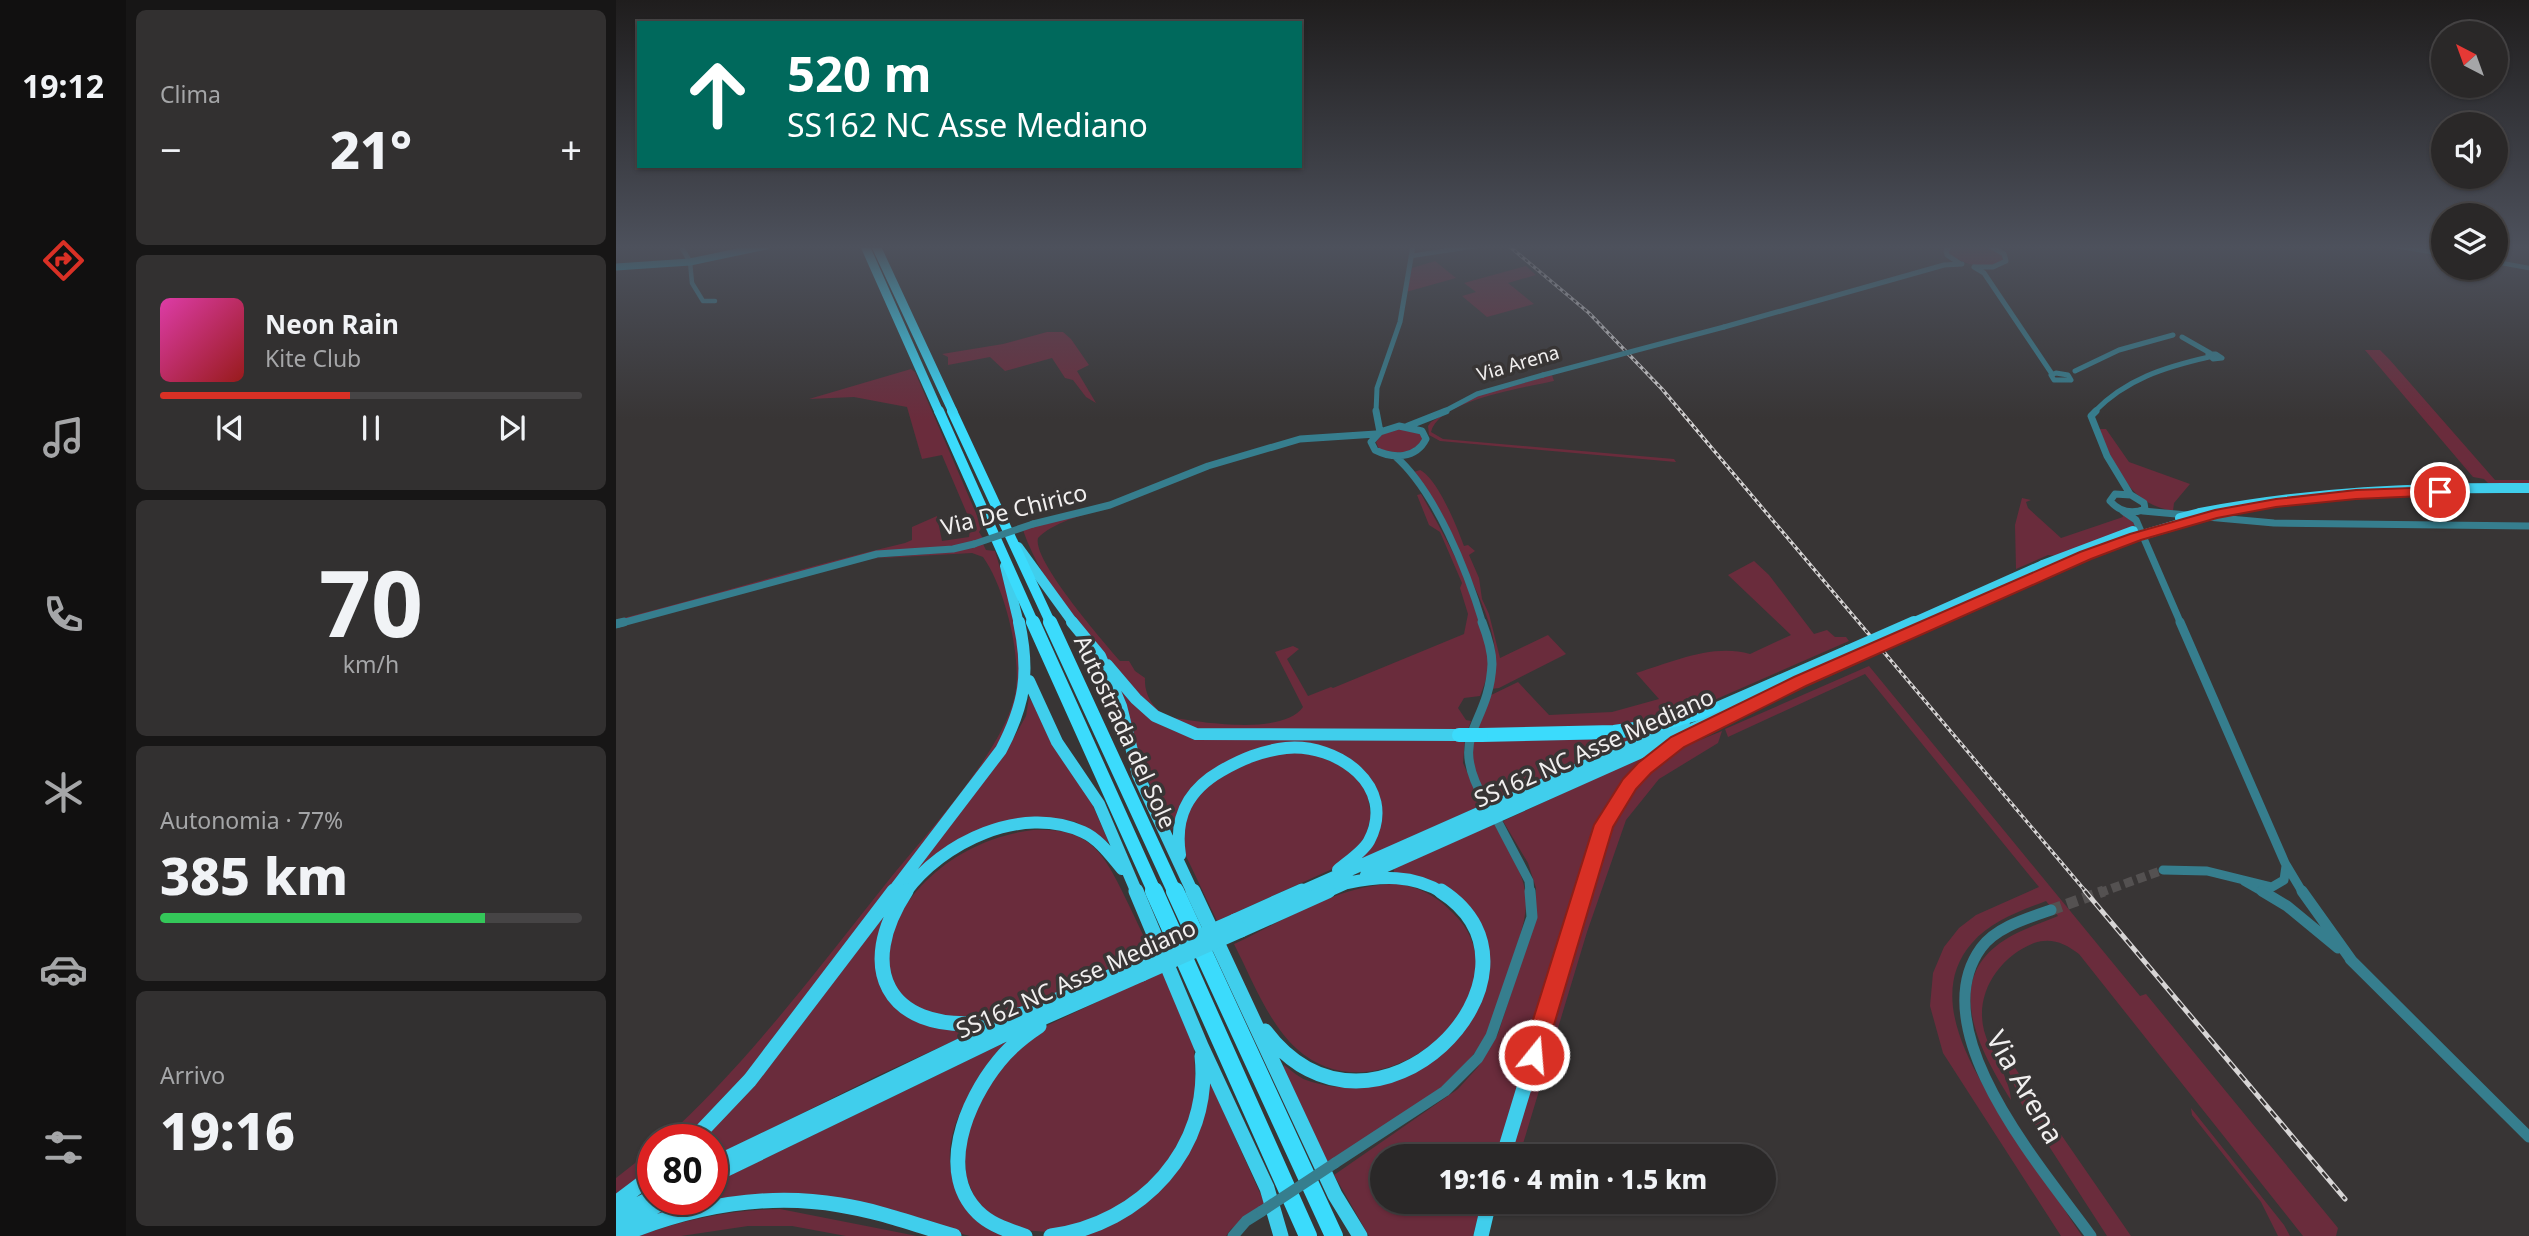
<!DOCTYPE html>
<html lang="it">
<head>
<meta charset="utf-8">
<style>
  :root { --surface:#2a2828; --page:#323030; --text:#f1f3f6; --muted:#a5a6a8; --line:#464445; --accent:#d93025 }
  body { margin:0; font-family:"Noto Sans",sans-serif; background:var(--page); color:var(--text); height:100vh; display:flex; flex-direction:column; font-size:26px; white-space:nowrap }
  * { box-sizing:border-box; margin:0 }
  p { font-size:23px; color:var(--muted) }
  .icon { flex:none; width:38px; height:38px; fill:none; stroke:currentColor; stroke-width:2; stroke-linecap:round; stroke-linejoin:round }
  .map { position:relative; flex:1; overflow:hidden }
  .side { display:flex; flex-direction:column; gap:10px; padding:10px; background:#171616; width:490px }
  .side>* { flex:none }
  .top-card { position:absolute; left:21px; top:21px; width:665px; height:147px; border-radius:0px; box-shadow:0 2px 5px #0004,0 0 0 2px var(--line); background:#00695c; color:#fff; overflow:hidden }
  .needle { width:46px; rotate:319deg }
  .buttons { position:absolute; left:1815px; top:21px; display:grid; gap:14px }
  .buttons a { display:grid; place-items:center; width:77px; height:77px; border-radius:50%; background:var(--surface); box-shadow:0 2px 5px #0004,0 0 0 2px var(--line); font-size:35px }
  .speed { position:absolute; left:21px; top:1124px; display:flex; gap:14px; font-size:35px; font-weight:700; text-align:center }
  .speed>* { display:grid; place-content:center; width:91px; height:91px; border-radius:50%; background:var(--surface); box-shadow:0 2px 5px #0004,0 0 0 2px var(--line); line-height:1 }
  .speed .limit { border:10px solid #d22; background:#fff; color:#111 }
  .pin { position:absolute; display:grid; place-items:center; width:60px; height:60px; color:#fff; margin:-30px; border:4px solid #fff; border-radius:50%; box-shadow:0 2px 7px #0007 }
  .me { position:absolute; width:77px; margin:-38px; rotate:17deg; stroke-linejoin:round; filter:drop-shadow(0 0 5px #0008) }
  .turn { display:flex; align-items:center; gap:24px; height:147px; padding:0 35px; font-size:32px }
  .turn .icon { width:91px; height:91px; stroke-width:2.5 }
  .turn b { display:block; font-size:49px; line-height:60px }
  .big { font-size:52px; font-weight:800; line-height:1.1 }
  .side .card { flex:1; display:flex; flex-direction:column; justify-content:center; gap:10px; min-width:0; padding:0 24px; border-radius:10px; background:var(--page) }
  .side .dial { align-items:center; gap:0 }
  .dial b { font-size:91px; line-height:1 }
  .song { display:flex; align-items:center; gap:21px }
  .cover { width:84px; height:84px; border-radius:10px; background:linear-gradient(135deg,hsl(320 70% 55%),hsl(0 70% 35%)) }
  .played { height:7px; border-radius:4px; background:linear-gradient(90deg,var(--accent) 45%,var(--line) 45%) }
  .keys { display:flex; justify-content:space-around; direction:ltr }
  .heat { display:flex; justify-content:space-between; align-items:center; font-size:38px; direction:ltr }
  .charge { height:10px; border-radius:5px; background:linear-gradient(90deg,#34c759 77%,var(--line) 0) }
  .trip { position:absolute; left:754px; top:1144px; width:406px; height:70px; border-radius:35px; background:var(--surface); box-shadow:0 2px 5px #0004,0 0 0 2px var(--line); font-weight:800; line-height:70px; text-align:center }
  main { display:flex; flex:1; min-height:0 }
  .tabs { display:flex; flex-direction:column; width:126px; justify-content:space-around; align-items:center; background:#111010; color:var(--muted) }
  .tabs .icon { width:49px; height:49px }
  .tabs .on { color:var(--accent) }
  .tabs b { font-size:32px; color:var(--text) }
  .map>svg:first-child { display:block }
</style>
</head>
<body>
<main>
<nav class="tabs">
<b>19:12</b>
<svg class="icon on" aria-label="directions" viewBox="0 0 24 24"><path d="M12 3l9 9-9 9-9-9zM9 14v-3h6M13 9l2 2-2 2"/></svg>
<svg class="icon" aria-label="music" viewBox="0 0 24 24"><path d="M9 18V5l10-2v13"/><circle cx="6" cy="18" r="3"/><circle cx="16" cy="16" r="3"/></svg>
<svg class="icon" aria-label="phone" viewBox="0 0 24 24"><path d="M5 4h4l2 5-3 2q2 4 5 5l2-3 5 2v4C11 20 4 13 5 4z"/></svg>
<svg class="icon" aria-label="climate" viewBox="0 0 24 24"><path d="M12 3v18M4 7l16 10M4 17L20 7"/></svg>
<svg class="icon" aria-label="car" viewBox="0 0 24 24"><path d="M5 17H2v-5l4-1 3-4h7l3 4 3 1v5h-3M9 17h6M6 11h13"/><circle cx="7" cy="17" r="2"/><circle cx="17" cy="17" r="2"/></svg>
<svg class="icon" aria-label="filters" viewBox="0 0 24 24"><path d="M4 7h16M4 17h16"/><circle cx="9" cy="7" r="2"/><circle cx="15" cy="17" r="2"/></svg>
</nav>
<section class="side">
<div class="card"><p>Clima</p>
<div class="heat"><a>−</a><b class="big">21°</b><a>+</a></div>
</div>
<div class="card">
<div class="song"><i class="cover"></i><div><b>Neon Rain</b><p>Kite Club</p></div></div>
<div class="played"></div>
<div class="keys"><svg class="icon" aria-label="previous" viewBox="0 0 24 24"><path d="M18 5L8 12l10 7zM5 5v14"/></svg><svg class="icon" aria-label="pause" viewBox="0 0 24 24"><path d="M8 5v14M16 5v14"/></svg><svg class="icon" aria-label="next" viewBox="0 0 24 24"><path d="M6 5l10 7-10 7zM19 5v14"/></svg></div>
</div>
<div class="card dial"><b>70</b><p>km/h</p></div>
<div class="card"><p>Autonomia · 77%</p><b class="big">385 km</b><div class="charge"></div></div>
<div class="card"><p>Arrivo</p><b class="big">19:16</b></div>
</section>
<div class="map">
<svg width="1913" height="1236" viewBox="0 0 1913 1236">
  <rect width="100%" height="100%" fill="#383535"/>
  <path fill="#6a2c3c" d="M1338 246H1370L1385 253 1387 260C1370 271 1350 265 1334 255L1332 252Z
    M819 261 840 278 790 292 796 268Z
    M910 266 920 275 892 283 918 304 871 317 846 296 860 292 848 283Z
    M431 332H447L455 339 473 365 461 371 480 403 470 397 457 380 449 378 436 358 389 371 374 357 332 365V357L326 354 387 344Z
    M1749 350H1764L1773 359 1879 480H1913V486L1874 485 1868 479 1857 477Z
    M295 369 299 372 366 527 363 532 368 540 349 546 252 554 0 623V620C97 595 192 566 289 543L296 540V527L321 516 326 541 353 537 355 523 326 455 306 459 291 407 238 397 193 399Z
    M936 375 938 381C911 387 822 400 815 432L827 439 1058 459 1060 462 824 441 813 435 812 426 815 422 857 397Z
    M784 428 804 434 807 439C795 456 781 454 763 449L760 442 768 432Z
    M1479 429H1490L1513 462 1574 484 1558 503 1557 511C1508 502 1504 466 1479 429Z
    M804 470C822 479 841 527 848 546L852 545 859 551 853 555 863 578 866 599 873 614 884 658 932 635 950 654 883 688 875 689C876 677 879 663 879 651 877 607 820 514 798 472Z
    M805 494C829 536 875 617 873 665 872 675 868 686 864 696L848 698 842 708 850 720 855 721 851 732H592C580 729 562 728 551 722 542 717 535 706 528 699 483 654 427 589 407 530L517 498 518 499C491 510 442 517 422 538 416 560 487 641 504 661H513L519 671 529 678C528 697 540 714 559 718 590 723 667 735 687 707L659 652 677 646 683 649 671 659 692 696 715 687 717 688 848 634 852 614 844 588 846 583 824 532 813 525 801 495Z
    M1406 498 1415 500 1410 502 1412 508 1445 538 1507 517 1506 514 1514 517 1520 528 1442 556 1432 555 1400 569 1399 525Z
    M367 544 370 550 379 551 397 612 407 686 381 750 167 1033 72 1139H48C134 1061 203 967 276 876 314 830 383 755 398 699 408 663 389 587 367 557L356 553 248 559 337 552Z
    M1138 561 1153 575 1198 634 1211 630 1219 637H1230L1233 641 1073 711 1014 727 861 731 871 697 902 682 933 715 996 712 1043 699 1020 673C1056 662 1097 643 1134 654L1175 635 1112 575Z
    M1253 666 1524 996 1530 994 1722 1228 1720 1236H1687L1463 954C1449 943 1435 937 1418 943 1378 959 1352 1004 1374 1046 1381 1059 1395 1086 1395 1100 1368 1058 1328 988 1379 947 1397 932 1420 925 1442 916L1430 901C1404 911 1375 921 1356 943 1303 1003 1370 1090 1404 1142 1425 1173 1445 1205 1466 1236H1445L1327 1053 1314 1006 1317 973 1328 947 1343 928 1360 915 1423 887 1249 674 1112 737 1109 729Z
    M502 685C526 711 538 726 573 736L849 739 847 763 866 805 740 862 763 830 766 813 722 753H631L561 812 557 828 554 830 522 757Z
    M413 697 471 792 493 843 460 822 445 819 350 840 280 902 266 990C295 1032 322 1030 368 1027L263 1075 96 1158V1139H85L392 748 410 716Z
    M1045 727 880 800 874 791 868 792C859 774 854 760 858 739Z
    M1106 731 1102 743 1043 779 1010 820 971 932 903 1157H892L988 834 1023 780 1062 749Z
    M689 750 738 772 751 792 755 816 748 843 723 866 601 921 570 856 566 821 578 796 629 759Z
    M1039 751 970 860 880 1157H766V1202H866L857 1236H753L718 1175 842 1089 862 1067 882 1034 919 919 920 888 912 863 887 821Z
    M878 824C918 892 918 898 892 972 884 995 878 1022 866 1042 835 1094 761 1131 711 1162L667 1067 668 1065C675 1070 682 1077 690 1080 748 1101 818 1076 851 1026 859 1014 867 1001 868 987 869 975 865 961 864 949 863 940 864 926 860 918 844 886 811 878 778 874V868Z
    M417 830C468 828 484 846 505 889 515 909 524 929 534 949 484 971 393 1023 340 1019 253 1013 258 932 309 882 338 853 376 835 417 830Z
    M782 884C806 888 820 896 837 913 918 990 767 1127 681 1049 652 1023 636 979 618 944 667 921 727 882 782 884Z
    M547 971 578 1047 580 1103 558 1154 528 1189 489 1216 432 1232 406 1230 374 1215 359 1198 350 1177 348 1140 374 1077 426 1028Z
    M398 1038C358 1082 311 1140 346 1202 355 1218 369 1230 387 1236H354L229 1205 183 1198 28 1220 67 1199H96V1184Z
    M1384 1049H1386L1515 1236H1491L1405 1103Z
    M595 1084 649 1204 615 1229 610 1236H465L536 1196Z
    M1575 1108 1668 1225 1674 1236H1662L1645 1202 1576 1115Z
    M37 1149V1170L0 1198V1178Z
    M164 1209 301 1236H230L176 1226H132L65 1236H23C70 1219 115 1210 164 1209Z"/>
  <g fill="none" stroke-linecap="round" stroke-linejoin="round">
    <path stroke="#545151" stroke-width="9" stroke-dasharray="9 4.5" stroke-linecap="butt" d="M1483 893 1547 870"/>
    <path stroke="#545151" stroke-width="11" stroke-dasharray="11 6" stroke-linecap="butt" d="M1435 910 1488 891"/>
    <path stroke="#367e8e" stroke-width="4.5" d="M1780 246 1827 254
      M795 256 860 246
      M74 262 76 283 87 301H99
      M1880 262 1913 268"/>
    <path stroke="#367e8e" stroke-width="5" d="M65 246 74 262
      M1334 246 1330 251 1331 255 1343 263
      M1358 267 1368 273 1436 374
      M1359 267H1377L1390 261 1388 254 1374 246
      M1108 327 1328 265 1346 264
      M1566 337 1594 353
      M1592 354H1600L1606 358 1597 359Z
      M1459 371 1503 350 1557 335
      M1440 373 1452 375 1455 380H1438L1435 375Z
      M760 412 761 388 784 322 797 246
      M827 412 861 394 927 375
      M1478 412C1510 379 1549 367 1593 357"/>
    <path stroke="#367e8e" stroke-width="7" d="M760 411 764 432
      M1480 411 1475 416 1491 456 1514 494
      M783 426 806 431 810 439C800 459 777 459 759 450L755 442 764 432Z
      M792 426 830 411
      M779 456C820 492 851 571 867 624
      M1499 494 1515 495 1528 503 1529 509C1515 515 1504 512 1494 501Z
      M1507 511 1520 520 1565 624
      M1527 511 1571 515
      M1591 517 1658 523 1913 526
      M417 524 494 505 592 466 684 439 760 434
      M2 624 261 554 337 549 358 544"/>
    <path stroke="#367e8e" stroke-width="9" d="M866 622C871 635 876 650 876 664 873 729 829 733 870 803
      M1564 622 1669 863 1687 893
      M0 624 8 622
      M882 822 913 881 914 893
      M1547 870 1591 871 1656 887 1668 880 1670 866
      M1628 881 1649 893"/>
    <path stroke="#367e8e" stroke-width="11" d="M1646 891 1671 906 1722 948
      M1686 891 1736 961
      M1435 910C1412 918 1380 927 1365 948 1305 1031 1427 1169 1475 1236
      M1734 959 1913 1137
      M719 1163 829 1091 862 1058 875 1036 916 917 914 891
      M617 1236 630 1221 646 1211"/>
    <path stroke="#1aa5c0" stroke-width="7" d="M0 267 74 262 150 246"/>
    <path stroke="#40ceec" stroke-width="10" d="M1584 513C1693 492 1802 487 1913 488
      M1533 533 1580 519
      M402 547 458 624
      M1427 565 1517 531
      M389 566 403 624
      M1434 571 1473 554"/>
    <path stroke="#40ceec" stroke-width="12" d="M456 622 484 656 505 706 522 775 577 893
      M491 665 520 699 539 716 580 734 843 735
      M413 681 441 742 483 804 521 893
      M1092 712 1232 651
      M564 855C558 817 572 790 605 771 626 759 645 751 670 748 721 743 782 786 753 841 747 852 731 862 722 870
      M750 875 1086 725
      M731 883C765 876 797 874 827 893
      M276 893 385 750C409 704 414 673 403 622
      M289 893C326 842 406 804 467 832 483 839 495 856 506 869
      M682 893 1068 722
      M708 893 735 881
      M968 893C974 871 979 846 988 826 1004 789 1035 759 1068 739"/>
    <path stroke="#40ceec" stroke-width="15" d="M290 891C240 967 270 1031 365 1023 404 1020 441 999 476 985
      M520 891 585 1046 651 1188 665 1236
      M577 891 719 1195 744 1236
      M619 921 686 891
      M625 930 712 891
      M472 987 521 964
      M649 1031C757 1174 953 973 825 891
      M78 1139 134 1080 278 891
      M887 1157 968 891
      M96 1165 396 1021
      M96 1176 383 1037 526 974
      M0 1203 37 1175
      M0 1216 37 1197
      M0 1227 53 1199
      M3 1236C73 1207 148 1192 224 1205 263 1211 300 1225 338 1236
      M409 1236C394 1231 378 1226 366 1216 318 1175 351 1100 383 1061 394 1047 408 1036 423 1026
      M435 1236C525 1224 596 1149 586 1056
      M865 1236 873 1202"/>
    <path stroke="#3bdbfc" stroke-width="9" d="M249 246 323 412
      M260 246 337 412"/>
    <path stroke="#3bdbfc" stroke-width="10" d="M323 411 418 624
      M336 411 435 624"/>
    <path stroke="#3bdbfc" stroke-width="14" d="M417 622 539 893
      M434 622 559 893
      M865 735 998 732 1033 727 1097 709"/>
    <path stroke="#3bdbfc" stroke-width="18" d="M538 891 692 1236
      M559 891 718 1236"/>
    <defs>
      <path id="rail-far1" d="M893 246 973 313 1046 389 1471 893"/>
      <path id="rail" d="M1469 891 1729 1199"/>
    </defs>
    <use href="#rail-far1" stroke="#d7d5d5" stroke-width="3.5"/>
    <use href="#rail" stroke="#d7d5d5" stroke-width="5"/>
    <use href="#rail-far1" stroke="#383535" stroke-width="2" stroke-dasharray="3.5" stroke-linecap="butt"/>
    <use href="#rail" stroke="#383535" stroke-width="2.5" stroke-dasharray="8" stroke-linecap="butt"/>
    <path stroke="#367e8e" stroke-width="5" d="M927 375 1108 327"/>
    <path stroke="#367e8e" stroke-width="7" d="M358 544 417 524"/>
    <path stroke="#367e8e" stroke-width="11" d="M646 1211 719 1163"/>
    <path stroke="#40ceec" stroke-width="10" d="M1564 518 1584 513
      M1580 519 1599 514
      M1520 537 1533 533
      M1294 624 1427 565
      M1315 624 1434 571"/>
    <path stroke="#40ceec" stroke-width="12" d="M1232 651 1298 622
      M1086 725 1319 622"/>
    <path stroke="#40ceec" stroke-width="15" d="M521 964 619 921
      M526 974 625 930"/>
    <path stroke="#3bdbfc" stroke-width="14" d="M843 735H865"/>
  </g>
  <linearGradient id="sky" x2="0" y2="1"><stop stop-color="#1f1d1d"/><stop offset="0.59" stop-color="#4d515c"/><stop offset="1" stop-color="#4d515c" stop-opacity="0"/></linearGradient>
  <rect width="1913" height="419" fill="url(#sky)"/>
  <path fill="#d93025" stroke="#8d1f18" stroke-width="2" d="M1824 487 1829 489V495L1740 499 1660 507 1601 518 1525 540 1475 559 1190 686 1068 747 1035 773 1020 789 997 827 929 1055 926 1063 918 1066 910 1063 906 1055 978 825 1007 779 1022 763 1055 737 1178 677 1464 552 1514 534 1599 510 1660 499 1740 490Z"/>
  <g text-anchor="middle" stroke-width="7" stroke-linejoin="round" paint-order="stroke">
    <g font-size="19" fill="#f1efef" stroke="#383535">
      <text transform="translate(902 363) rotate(-16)" y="7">Via Arena</text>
    </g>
    <g font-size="23" fill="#f1efef" stroke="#383535">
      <text transform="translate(398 510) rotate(-14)" y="8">Via De Chirico</text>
      <text transform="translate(509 732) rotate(65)" y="8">Autostrada del Sole</text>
      <text transform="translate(978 748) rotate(-24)" y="8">SS162 NC Asse Mediano</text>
      <text transform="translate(460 979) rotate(-24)" y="8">SS162 NC Asse Mediano</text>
    </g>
    <g font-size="28" fill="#f1efef" stroke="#383535">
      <text transform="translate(1409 1087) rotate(60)" y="10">Via Arena</text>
    </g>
  </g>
</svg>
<div class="buttons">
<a><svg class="needle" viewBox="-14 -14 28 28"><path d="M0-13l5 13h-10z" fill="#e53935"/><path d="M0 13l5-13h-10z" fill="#a5a6a8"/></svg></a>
<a><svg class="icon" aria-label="sound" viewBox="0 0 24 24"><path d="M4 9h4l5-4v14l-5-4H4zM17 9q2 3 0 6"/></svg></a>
<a><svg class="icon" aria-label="layers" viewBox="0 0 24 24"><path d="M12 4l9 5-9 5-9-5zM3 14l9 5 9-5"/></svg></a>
</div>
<div class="speed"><div class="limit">80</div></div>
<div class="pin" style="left:1824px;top:492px;background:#d93025"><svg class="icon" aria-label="arrive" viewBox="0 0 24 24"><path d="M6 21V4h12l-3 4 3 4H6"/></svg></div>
<svg class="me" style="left:918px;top:1055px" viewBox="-20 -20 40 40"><circle r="17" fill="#d93025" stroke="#fff" stroke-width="3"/><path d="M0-11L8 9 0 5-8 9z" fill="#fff"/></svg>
<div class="trip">19:16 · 4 min · 1.5 km</div>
<div class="top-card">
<div class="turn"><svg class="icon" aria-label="ahead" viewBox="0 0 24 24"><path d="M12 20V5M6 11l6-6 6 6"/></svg><div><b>520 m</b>SS162 NC Asse Mediano</div></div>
</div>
</div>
</main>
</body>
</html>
